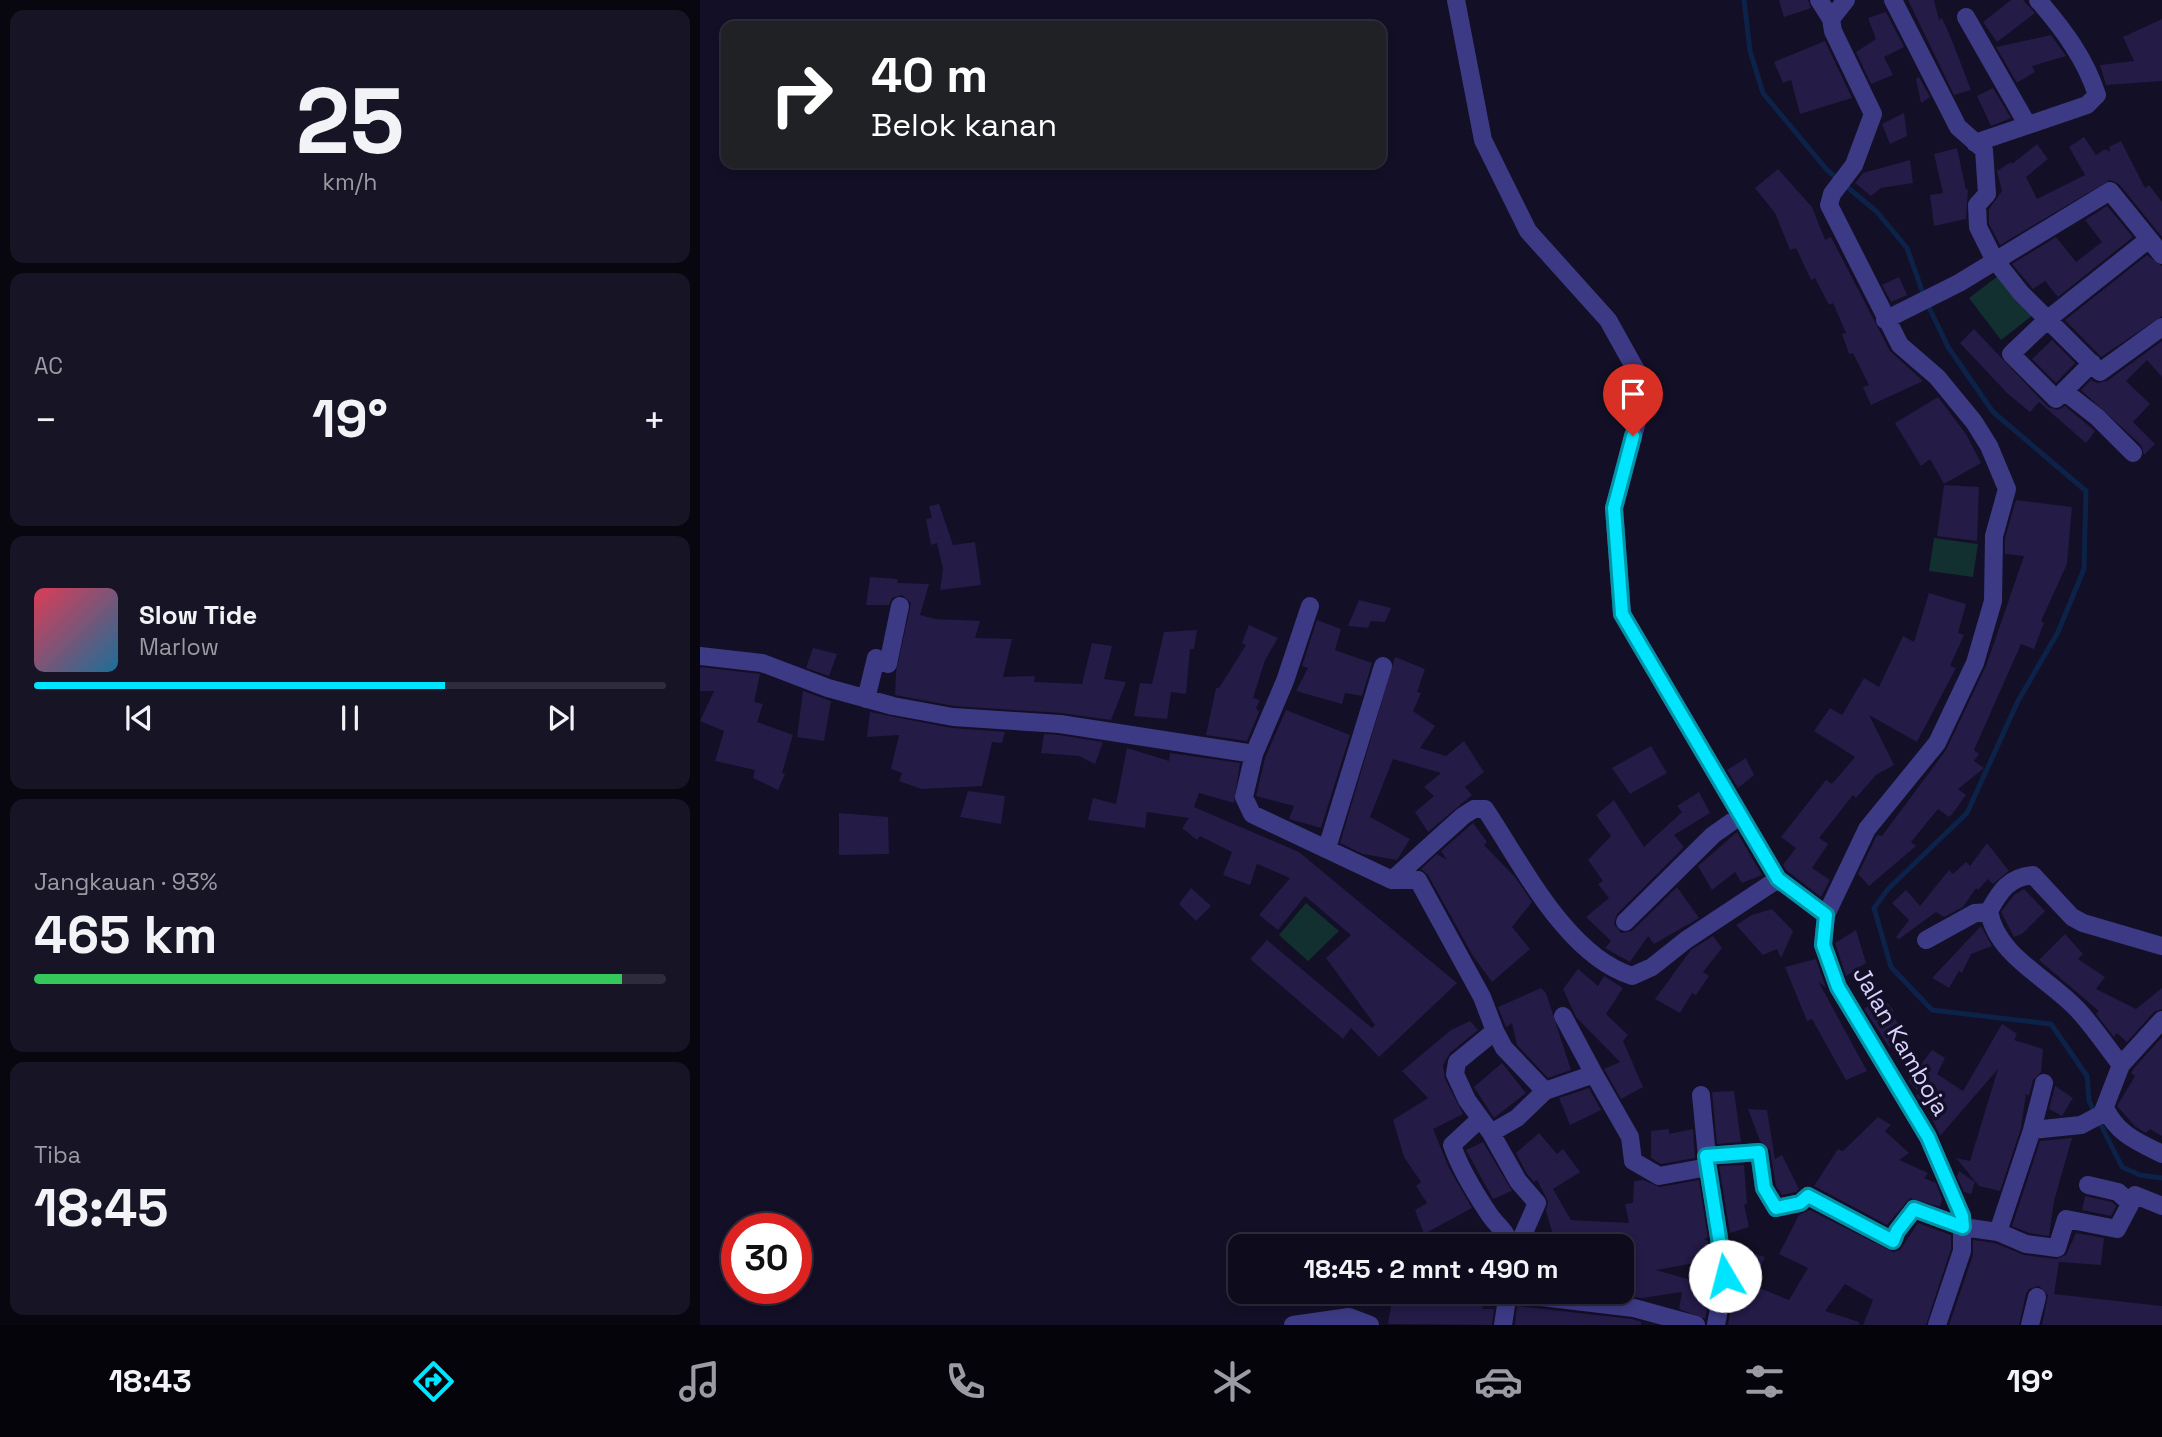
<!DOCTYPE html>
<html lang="id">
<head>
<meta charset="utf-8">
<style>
  :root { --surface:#0e0b1c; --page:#171425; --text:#f1f3f6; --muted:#9b9ba3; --line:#2e2b3b; --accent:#00e5ff }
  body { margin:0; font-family:"Space Grotesk",sans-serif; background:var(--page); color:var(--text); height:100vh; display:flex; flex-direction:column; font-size:26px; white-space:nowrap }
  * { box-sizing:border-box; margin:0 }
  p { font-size:23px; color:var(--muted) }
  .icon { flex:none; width:38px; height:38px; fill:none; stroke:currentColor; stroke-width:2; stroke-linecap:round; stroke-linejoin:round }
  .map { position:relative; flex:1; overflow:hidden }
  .panel { display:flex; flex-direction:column; gap:10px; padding:10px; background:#08060f; width:700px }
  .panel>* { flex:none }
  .hud { position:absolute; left:21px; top:21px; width:665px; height:147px; border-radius:14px; box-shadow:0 4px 10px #0003,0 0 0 2px var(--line); background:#202124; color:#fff; overflow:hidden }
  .speed { position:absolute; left:21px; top:1213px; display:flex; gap:14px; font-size:35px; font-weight:700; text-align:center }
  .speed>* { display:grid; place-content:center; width:91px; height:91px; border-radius:50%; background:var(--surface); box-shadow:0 4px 10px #0003,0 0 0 2px var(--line); line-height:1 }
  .speed .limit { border:10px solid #d22; background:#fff; color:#111 }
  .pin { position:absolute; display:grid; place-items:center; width:60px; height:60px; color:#fff; margin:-72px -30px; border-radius:50% 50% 50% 0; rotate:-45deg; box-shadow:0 0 7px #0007 }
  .pin .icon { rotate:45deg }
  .me { position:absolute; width:77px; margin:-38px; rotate:352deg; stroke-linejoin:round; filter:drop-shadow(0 0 5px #0008) }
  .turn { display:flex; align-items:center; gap:24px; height:147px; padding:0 35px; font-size:32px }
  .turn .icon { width:91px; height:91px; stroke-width:2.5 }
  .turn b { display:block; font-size:49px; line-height:60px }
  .big { font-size:52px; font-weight:600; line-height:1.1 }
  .panel .widget { flex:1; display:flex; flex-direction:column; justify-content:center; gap:10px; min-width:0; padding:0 24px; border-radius:14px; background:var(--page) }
  .panel .dial { align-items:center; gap:0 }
  .dial b { font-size:91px; line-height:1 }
  .song { display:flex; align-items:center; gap:21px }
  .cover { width:84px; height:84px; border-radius:10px; background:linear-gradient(135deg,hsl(350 70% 55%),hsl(200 70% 35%)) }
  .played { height:7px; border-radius:4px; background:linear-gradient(90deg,var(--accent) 65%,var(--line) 65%) }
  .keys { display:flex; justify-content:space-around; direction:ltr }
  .heat { display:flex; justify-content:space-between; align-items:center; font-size:38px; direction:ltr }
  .charge { height:10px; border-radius:5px; background:linear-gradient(90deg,#34c759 93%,var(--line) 0) }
  .trip { position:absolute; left:528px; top:1234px; width:406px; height:70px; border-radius:14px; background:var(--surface); box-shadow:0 4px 10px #0003,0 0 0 2px var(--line); font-weight:600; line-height:70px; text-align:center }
  .menu { display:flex; height:112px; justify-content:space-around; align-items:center; background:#06040b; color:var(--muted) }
  .menu .icon { width:49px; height:49px }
  .menu .selected { color:var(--accent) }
  .menu b { font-size:32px; color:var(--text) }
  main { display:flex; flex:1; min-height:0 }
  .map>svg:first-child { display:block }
</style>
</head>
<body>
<main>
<section class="panel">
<div class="widget dial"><b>25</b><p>km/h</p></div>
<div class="widget"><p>AC</p>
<div class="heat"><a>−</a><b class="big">19°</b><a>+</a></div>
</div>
<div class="widget">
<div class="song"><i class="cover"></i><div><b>Slow Tide</b><p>Marlow</p></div></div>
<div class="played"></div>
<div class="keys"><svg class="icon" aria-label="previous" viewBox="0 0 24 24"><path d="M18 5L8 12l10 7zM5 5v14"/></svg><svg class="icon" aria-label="pause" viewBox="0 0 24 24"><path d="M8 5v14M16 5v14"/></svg><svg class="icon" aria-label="next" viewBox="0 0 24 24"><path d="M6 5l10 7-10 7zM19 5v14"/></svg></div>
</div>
<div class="widget"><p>Jangkauan · 93%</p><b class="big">465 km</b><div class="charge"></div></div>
<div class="widget"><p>Tiba</p><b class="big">18:45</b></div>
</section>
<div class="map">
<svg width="1462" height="1325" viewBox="0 0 1462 1325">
  <rect width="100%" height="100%" fill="#130f26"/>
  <path fill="#12302f" d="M1302 273 1333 315 1301 340 1269 298Z
    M1234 538 1278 544 1273 577 1229 571Z
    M606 903 639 931 608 961 579 935Z"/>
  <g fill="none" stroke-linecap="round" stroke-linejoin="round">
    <path stroke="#0c2248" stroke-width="5" d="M1044 0 1050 51 1063 93 1127 170 1177 212 1207 248 1225 299 1248 347 1293 412 1386 491 1384 569 1358 632 1318 701 1267 813 1189 888 1174 908 1191 967 1232 1010 1351 1024 1387 1076 1389 1101 1422 1167 1440 1175 1462 1178"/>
  </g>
  <path fill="#241b47" d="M1079 0H1108L1111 8 1084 17Z
    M1208 0H1234L1239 20 1242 18 1251 38 1271 90 1254 95Z
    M1311 0H1323L1335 13 1297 42 1283 22Z
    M1186 12 1204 47 1184 57 1193 75 1171 84 1156 52 1176 39 1168 18Z
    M1462 19V81L1406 85 1400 65 1434 61 1423 37Z
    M1351 35 1366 56 1332 66 1335 72 1317 83 1296 47Z
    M1125 41 1152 98 1100 114 1091 80 1083 83 1074 62Z
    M1219 77 1230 97 1221 103 1216 79Z
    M1293 88 1311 118 1291 126 1277 96Z
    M1204 113 1207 136 1190 144 1182 124Z
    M1384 137 1396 155 1405 149 1410 152 1409 147 1421 141 1445 188 1449 185 1462 202V237L1419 184 1410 180 1300 245 1289 224V209L1302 191 1297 171 1311 162 1312 164 1337 144 1348 159 1326 177 1337 199 1385 175 1369 147Z
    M1257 148 1266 190 1268 189 1266 219 1234 226 1230 195 1243 193 1234 154Z
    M1210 160 1213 183 1181 188 1171 196 1155 183 1163 173Z
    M1078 169 1112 207 1125 240 1131 237 1190 351 1223 381 1171 405 1163 387 1169 385 1153 353 1149 354 1142 334 1146 333 1133 303 1129 305 1115 278 1111 280 1096 248 1090 250 1075 213 1055 188Z
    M1407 206 1433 237 1358 297 1345 281 1333 289 1312 264 1356 237 1376 262 1402 242 1385 220Z
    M1447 255 1462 266V316L1401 357 1365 320Z
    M1199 277 1207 295 1191 302 1182 285Z
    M1274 329 1348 407 1358 410 1365 406 1395 431 1386 443 1339 402 1330 412 1307 393 1260 343Z
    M1352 340 1375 363 1356 383 1332 359Z
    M1462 341V377L1447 360 1426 381 1450 404 1433 422 1455 444 1444 455 1441 445 1381 390 1391 380 1397 383 1407 381Z
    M1238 397 1266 434 1281 463 1244 484 1230 459 1221 466 1195 423Z
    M1244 485 1279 487 1277 541 1237 536Z
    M1316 500 1372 507 1367 564 1341 621 1344 623 1334 649 1321 644 1274 750 1279 754 1274 761 1284 768 1258 789 1266 795 1253 813 1249 817 1238 809 1211 842 1216 846 1169 886 1158 874 1177 835 1182 836 1246 750 1286 666 1324 556 1305 554V538Z
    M239 504 253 545 275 542 281 585 240 590 243 569 237 543 231 545 226 519 232 518 229 506Z
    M170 577 198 579 197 583 229 584 220 615 235 619 280 621 275 638 312 639 303 677 335 676 334 682 382 684 392 643 412 646 404 679 426 682 411 720 361 713 254 706 195 695 196 672 211 603 202 595 192 598 189 605H166Z
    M1229 593 1266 604 1258 633 1264 635 1250 666 1256 668 1217 742 1169 715 1194 765 1176 775 1156 798 1153 795 1119 838 1128 844 1112 868 1130 880 1121 897 1087 871 1083 865 1096 848 1081 837 1126 780 1132 784 1155 757 1114 731 1130 708 1142 715 1164 678 1179 687 1203 636 1214 642Z
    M659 600 691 608 685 622 671 621 668 628 648 626Z
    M617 620 641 629 635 650 672 663 662 696 645 693 642 704 596 691 608 668 602 666Z
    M549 625 578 638 565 660 553 698 560 700 556 708 559 712 547 741 506 735 516 688H519L546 645 542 643Z
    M497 630 494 649H490L486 694 471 692 467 719 434 716 440 683 452 684 464 632Z
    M113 648 137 654 129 676 106 668Z
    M695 657 725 669 717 692 721 693 713 711 735 726 720 748 746 756 764 741 784 772 765 787 772 795 728 832 715 812 734 796 724 787 741 773 693 759 670 817 710 839 697 860 663 854 640 843Z
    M0 667 60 674 54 702 63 704 57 722 93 735 82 773 85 774 78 790 53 778 55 770 15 761 24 731 0 721 14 691H0Z
    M103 691 131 701 124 741 97 737Z
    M586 710 650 735 621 828 589 819 594 806 556 796 565 758Z
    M170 712 251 728 305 732 302 743 292 742 282 786 221 789 199 781 202 773 191 769 199 735 167 737Z
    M344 734 359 735 403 742 395 764 379 756 341 753Z
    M951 746 967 773 930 794 912 768Z
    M427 748 469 761 470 753 540 763 534 803 499 793 494 807 599 852 757 983 679 1057 651 1028 643 1039 550 959 567 940 672 1028 675 1025 626 958 651 935 605 896 578 930 559 915 590 878 557 864 550 885 523 875 532 852 500 836 497 840 482 828 489 818 447 812 445 828 388 820 393 798 416 804Z
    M1046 758 1054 775 1038 788 1027 770Z
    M268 791 305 796 301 824 260 817Z
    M999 792 1010 813 974 835 984 847 917 914 914 924 921 933 932 931 977 887 999 918 954 944 948 936 930 962 905 948 911 941 886 917 909 898 898 884 903 881 888 860 911 836 896 815 914 800 944 847 982 812 977 806Z
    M139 813 188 817 189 854 139 855Z
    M773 823 787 842 784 845 815 877 832 902 812 927 830 949 792 982 773 956 728 875 721 869 737 854 747 860 741 851Z
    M1037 832 1062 875 1042 883 1035 872 1012 890 998 866Z
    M1287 843 1309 871 1293 884 1288 879 1278 890 1276 888 1263 907 1244 917 1236 912 1199 939 1196 937 1209 920 1192 903 1206 890 1220 906 1249 870 1253 874 1266 862 1270 866Z
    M491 888 511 906 496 921 479 904Z
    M1324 889 1345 911 1322 934 1314 937 1301 912 1314 895Z
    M1072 909 1093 931 1081 958 1077 949 1063 955 1036 925 1052 915Z
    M1281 926 1292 946 1271 954 1262 973 1259 971 1249 988 1232 978Z
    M1156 930 1166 963 1146 976 1135 943Z
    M1365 934 1383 954 1378 959 1405 977 1396 989 1436 1009 1462 988V1009L1454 1012 1427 1042 1417 1033 1414 1037 1396 1014 1399 1011 1339 960Z
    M1013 936 1022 948 1003 972 1009 976 996 995 992 993 980 1013 955 999 991 950Z
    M1116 959 1126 988 1118 981 1167 1071 1146 1080 1112 1019 1107 1021 1085 967Z
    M878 969 898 986 904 976 923 988 906 1014 928 1035 923 1041 943 1087 921 1099 904 1069 920 1062 876 1017 863 989Z
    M841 988 846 993 871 1070 848 1078 817 1045 812 1023 806 1027 798 1007Z
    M1182 996 1194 1011 1189 1014 1204 1028 1190 1048 1164 1009Z
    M770 1021 778 1030 750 1053 743 1065 745 1079 763 1114 733 1129 749 1168 772 1208 724 1234 715 1210 727 1203 716 1186 721 1182 704 1157 693 1120 728 1098 702 1071 751 1030Z
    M1302 1024 1317 1034 1314 1040 1343 1049 1341 1072 1333 1080 1329 1096 1326 1094 1321 1128 1300 1191 1279 1186 1256 1158 1270 1161 1298 1069 1240 1136 1228 1110 1216 1096 1219 1092 1208 1081 1232 1050 1245 1058 1237 1074 1263 1091Z
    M1462 1037V1136L1450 1129 1446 1133 1436 1127 1417 1106 1435 1076 1431 1073 1434 1068Z
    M802 1063 826 1093 794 1118 774 1087Z
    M1355 1086 1373 1098 1362 1116 1349 1109Z
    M889 1088 901 1110 870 1125 859 1098Z
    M1034 1091 1041 1142 1017 1144 1012 1092Z
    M1048 1109 1067 1110 1075 1159 1082 1155 1099 1189 1096 1192 1082 1195 1076 1186 1070 1150 1060 1141Z
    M1178 1117 1191 1125 1185 1131 1209 1153 1199 1160 1228 1173 1224 1178 1236 1183 1242 1199 1240 1207 1210 1198 1187 1225 1114 1186 1138 1149 1143 1151Z
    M969 1129V1134L993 1129 995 1158 961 1164 951 1158V1131Z
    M839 1133 857 1154 863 1149 880 1172 853 1189 871 1220 929 1223 925 1204 933 1203 934 1181 943 1180 960 1187 999 1180 1008 1238 1004 1239 1008 1241 1011 1260 956 1270 1012 1286 1005 1319 979 1309 982 1292 942 1298 892 1292H922V1246H856L846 1211 848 1201 837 1180 834 1182 827 1174 816 1153Z
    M1372 1138 1354 1201 1349 1236 1329 1233 1312 1226 1340 1141Z
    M783 1142 812 1191 793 1199 766 1150Z
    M1044 1165 1047 1204H1044L1049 1227 1030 1233 1019 1166Z
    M1259 1171 1275 1182 1271 1194 1264 1192 1257 1177Z
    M1385 1196 1412 1202 1416 1206 1411 1216 1382 1210Z
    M1110 1210 1193 1252 1200 1250 1218 1223 1251 1235V1249L1226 1325H1163L1173 1300 1145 1284 1125 1311 1159 1322V1325H1028L1036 1278 1032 1248 1065 1257 1052 1285 1089 1300 1108 1268 1079 1254 1099 1215Z
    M1376 1233 1404 1238 1401 1265 1359 1262 1354 1294 1462 1306V1325H1342L1348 1295 1339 1286 1329 1289 1326 1294 1319 1325H1249L1273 1255V1240L1295 1243 1324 1255 1356 1259 1366 1255Z
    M714 1292H785L782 1309H794L792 1325 688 1324 692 1300 714 1302Z
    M817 1306 932 1319 941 1322V1325H815Z"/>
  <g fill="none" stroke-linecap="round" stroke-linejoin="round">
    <path stroke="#3d3a85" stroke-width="18" d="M756 0 783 140 828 231 908 320 946 388 914 508 922 614 1078 879 1126 915 1123 945 1138 987 1228 1137 1262 1216V1251L1237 1325
      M1119 0 1131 19
      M1193 0 1258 127 1284 150 1287 194 1277 205 1278 227 1294 259 1321 293 1400 372 1462 327
      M1266 17 1327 124
      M1275 143 1387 105 1397 95C1385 58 1363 29 1338 0
      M1185 320 1259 283 1410 191 1462 255
      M1392 363 1356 399 1311 354 1348 319 1449 239
      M1365 392 1397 417 1433 453
      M610 606 585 681 554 754 544 797 552 814 692 880 763 816 774 809H785C822 864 866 955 932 976L952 967 986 940 1078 879
      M0 656 62 663 128 688 193 706 253 717 360 724 554 754
      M166 699 176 658 188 664 200 606
      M627 848 683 666
      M692 880H718L782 997 795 1031 757 1062 755 1074 767 1100 791 1133 818 1181 837 1203 818 1246
      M1126 915 1167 829 1237 743 1275 663 1293 601 1294 536 1307 489 1289 446 1274 422 1237 377 1200 345 1129 205 1132 194 1154 165 1173 114 1133 31 1131 19 1146 0
      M925 922 1013 835 1040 816
      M1226 940 1275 913 1289 912
      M863 1016 894 1074
      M1421 1065 1462 1020
      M845 1091 894 1074 930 1137 933 1161 959 1176 1008 1167 1025 1276 1016 1325
      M1001 1095 1008 1167
      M1405 1108C1417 1134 1438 1142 1462 1154
      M780 1119 752 1145C760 1169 775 1193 789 1214 796 1225 808 1232 810 1246
      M1332 1130 1344 1083
      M791 1133 817 1118 845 1091 804 1048 795 1031
      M1006 1156 1059 1152 1064 1188 1076 1208 1100 1203 1108 1196 1193 1241 1197 1231 1214 1209 1263 1227 1298 1232 1332 1130 1381 1125 1402 1114 1421 1065C1406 1046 1393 1026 1377 1009 1348 978 1296 955 1289 911 1300 891 1309 877 1333 875L1372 917 1383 923 1462 946
      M1388 1185 1418 1192 1429 1202
      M1298 1232 1326 1244 1357 1248 1366 1219 1417 1229 1435 1195 1462 1206
      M808 1293 934 1308 996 1325
      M593 1325 649 1317 670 1325
      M803 1325 808 1292
      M1330 1325 1337 1297"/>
  </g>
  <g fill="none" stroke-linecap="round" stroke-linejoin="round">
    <defs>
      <path id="route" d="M933 436 914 508 922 614 1078 879 1126 915 1123 945 1138 987 1228 1137 1262 1216 1263 1227 1214 1209 1197 1231 1193 1241 1108 1196 1100 1203 1076 1208 1064 1188 1059 1152 1006 1156 1025 1276"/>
    </defs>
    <use href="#route" stroke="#0095a6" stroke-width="18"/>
    <use href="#route" stroke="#00e5ff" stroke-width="12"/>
  </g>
  <g text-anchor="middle" stroke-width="7" stroke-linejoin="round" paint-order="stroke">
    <g font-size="24" fill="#d9d4ff" stroke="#130f26">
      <text transform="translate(1201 1041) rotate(60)" y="8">Jalan Kamboja</text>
    </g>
  </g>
</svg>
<div class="speed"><div class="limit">30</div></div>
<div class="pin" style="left:933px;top:436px;background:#d93025"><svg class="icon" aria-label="arrive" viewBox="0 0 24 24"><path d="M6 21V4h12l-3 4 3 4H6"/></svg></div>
<svg class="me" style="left:1025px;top:1276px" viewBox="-20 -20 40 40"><circle r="19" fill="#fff"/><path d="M0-13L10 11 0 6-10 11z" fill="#00e5ff"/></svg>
<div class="trip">18:45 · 2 mnt · 490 m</div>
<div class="hud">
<div class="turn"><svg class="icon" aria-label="right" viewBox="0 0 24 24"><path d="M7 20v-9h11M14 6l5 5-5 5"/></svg><div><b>40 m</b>Belok kanan</div></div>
</div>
</div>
</main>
<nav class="menu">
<b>18:43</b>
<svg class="icon selected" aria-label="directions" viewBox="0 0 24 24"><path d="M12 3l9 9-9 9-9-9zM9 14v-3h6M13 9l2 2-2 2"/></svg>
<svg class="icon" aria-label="music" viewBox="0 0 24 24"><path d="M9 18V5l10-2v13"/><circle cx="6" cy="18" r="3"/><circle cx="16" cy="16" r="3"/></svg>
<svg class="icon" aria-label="phone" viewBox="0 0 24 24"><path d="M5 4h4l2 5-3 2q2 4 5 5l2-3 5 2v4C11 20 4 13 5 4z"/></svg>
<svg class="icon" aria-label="climate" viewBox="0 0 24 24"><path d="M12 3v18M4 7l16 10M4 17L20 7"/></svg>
<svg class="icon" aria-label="car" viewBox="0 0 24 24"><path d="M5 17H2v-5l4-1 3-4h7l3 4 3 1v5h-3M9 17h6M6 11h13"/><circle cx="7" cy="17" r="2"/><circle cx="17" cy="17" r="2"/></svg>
<svg class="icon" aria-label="filters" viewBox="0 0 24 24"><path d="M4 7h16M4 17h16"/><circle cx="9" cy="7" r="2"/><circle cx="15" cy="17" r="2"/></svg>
<b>19°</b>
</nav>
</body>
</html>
